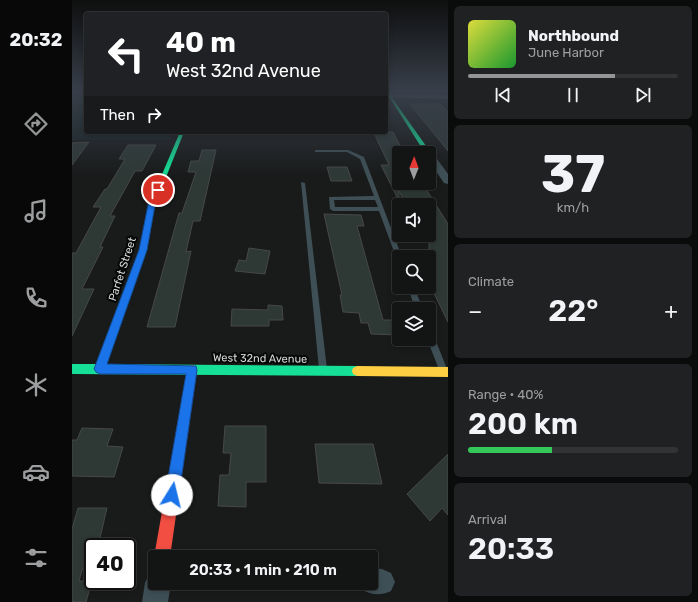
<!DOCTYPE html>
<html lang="en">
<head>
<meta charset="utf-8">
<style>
  :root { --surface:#131414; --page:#202122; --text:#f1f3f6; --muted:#9d9ea0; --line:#323334; --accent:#949696 }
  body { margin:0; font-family:Rubik,sans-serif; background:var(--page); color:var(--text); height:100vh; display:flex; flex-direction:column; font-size:15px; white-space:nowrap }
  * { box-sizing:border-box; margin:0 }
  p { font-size:13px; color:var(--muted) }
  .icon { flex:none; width:22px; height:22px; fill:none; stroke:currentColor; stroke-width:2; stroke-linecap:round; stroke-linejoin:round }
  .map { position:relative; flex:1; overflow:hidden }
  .side { display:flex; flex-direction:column; gap:6px; padding:6px; background:#0a0b0b; width:250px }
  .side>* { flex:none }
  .top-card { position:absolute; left:12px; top:12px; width:304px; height:122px; border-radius:4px; box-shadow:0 2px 6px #0003,0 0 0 1px var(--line); background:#202124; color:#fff; overflow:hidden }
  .needle { width:26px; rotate:1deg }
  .fabs { position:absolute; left:320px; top:146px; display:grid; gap:8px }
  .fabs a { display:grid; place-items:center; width:44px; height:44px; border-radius:4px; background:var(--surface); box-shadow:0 2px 6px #0003,0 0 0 1px var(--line); font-size:20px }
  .speed { position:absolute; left:12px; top:538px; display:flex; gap:8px; font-size:20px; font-weight:700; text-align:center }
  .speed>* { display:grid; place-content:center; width:52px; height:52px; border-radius:50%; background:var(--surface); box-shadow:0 2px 6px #0003,0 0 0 1px var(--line); line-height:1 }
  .speed .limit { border:2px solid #111; border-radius:6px; background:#fff; color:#111 }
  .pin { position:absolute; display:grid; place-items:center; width:34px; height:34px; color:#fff; margin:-17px; border:2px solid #fff; border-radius:50%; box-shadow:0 1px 4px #0007 }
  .me { position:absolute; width:44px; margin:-22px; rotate:9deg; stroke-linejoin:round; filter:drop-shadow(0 0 3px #0008) }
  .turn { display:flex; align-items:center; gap:14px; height:84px; padding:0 16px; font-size:18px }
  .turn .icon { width:52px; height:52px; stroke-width:2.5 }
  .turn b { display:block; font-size:28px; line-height:34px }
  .then { display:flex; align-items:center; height:38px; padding:0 16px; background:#0003; gap:8px; font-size:15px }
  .big { font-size:30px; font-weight:600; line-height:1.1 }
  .side .card { flex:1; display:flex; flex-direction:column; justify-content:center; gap:6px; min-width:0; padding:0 14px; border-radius:6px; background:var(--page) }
  .side .dial { align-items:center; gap:0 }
  .dial b { font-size:52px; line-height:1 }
  .song { display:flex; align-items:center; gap:12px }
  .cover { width:48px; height:48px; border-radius:6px; background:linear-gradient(135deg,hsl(60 70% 55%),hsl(130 70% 35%)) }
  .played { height:4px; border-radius:2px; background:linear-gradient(90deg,var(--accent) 70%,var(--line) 70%) }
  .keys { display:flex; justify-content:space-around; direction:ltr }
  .heat { display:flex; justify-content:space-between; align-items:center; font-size:22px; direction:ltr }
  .charge { height:6px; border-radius:3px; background:linear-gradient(90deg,#34c759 40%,var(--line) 0) }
  .trip { position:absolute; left:76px; top:550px; width:230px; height:40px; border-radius:4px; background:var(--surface); box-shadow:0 2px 6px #0003,0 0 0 1px var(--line); font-weight:600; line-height:40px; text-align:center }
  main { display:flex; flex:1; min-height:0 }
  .tabs { display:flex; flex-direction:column; width:72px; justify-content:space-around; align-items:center; background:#080808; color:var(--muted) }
  .tabs .icon { width:28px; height:28px }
  .tabs .active { color:var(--accent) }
  .tabs b { font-size:18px; color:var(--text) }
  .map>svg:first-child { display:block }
</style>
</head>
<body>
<main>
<nav class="tabs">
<b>20:32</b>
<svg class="icon active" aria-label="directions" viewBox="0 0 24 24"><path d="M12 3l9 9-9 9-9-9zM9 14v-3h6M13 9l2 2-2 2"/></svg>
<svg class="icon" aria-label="music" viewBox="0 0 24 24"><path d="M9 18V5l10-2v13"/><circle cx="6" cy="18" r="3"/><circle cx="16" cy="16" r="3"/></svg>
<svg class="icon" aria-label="phone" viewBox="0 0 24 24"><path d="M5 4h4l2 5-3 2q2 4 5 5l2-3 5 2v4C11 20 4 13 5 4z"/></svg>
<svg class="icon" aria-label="climate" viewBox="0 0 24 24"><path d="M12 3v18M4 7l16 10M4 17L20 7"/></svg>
<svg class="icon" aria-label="car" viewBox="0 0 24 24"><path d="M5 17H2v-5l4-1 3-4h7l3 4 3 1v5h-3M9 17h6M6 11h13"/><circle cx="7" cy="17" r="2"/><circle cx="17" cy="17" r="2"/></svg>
<svg class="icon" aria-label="filters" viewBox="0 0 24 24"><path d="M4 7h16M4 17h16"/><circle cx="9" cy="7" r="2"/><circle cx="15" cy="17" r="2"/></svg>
</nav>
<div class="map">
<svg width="376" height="602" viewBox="0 0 376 602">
  <rect width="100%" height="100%" fill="#191b1b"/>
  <path fill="#182323" d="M0 91H14V132H101L98 140H0Z"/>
  <path fill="#2e3936" stroke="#474948" d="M338 104H368L376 112V151Z
    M304 132H321L332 153H327V189H354L376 224V322L357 283V205H337L335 201H332L327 191V201L309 165H317L302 133Z
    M17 142 0 165V143Z
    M56 145H84L70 171H63L38 216H43L28 247H31L10 289H22L0 336V253H4L29 207H21L33 189H35L53 159H47Z
    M130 150H144L128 221H121L114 252 119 251 103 327H75L107 213H110L124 172H116L119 161H127Z
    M255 167H275L280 181H259Z
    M252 214 289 215 292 226H285L311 320H323L327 335 299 334 296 323H289L287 313 271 312 268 295H270Z
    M177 248 198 251 193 274 163 271 167 260 174 261Z
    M196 305 210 306 211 320H197V326H159L160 309 196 310Z
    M153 426H194V482H174V507L146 506 148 475H157L159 453H151Z
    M10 428 41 429 35 446 51 447 42 477 0 476V440H5Z
    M243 444H301L310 484 247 483Z
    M376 454V515L370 508 358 521 335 494Z
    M6 508H35L28 538 19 539 7 581H20L14 602H0V529Z"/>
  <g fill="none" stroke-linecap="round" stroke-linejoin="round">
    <path fill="#3e5056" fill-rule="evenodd" d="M243 150H276L292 157 330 257H327V259L324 257 307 211H261L258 209 257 197 302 196 288 159 275 152H243ZM262 200H303L306 207H263Z
      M229 182 233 183 255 369 254 372 251 373 248 372 247 369Z
      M336 287H342L351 309H343Z
      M357 331 360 332 361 334 375 369 374 372 371 373 368 372 355 339H357Z"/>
    <path fill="#3e5056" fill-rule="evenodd" d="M317 94 376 95V99L315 97 314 95Z
      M357 151 360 152 376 174V184L372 183 357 161V153H353Z
      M299 568 310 569 319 573 323 582 319 591C308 596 301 595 290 590L287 583H299Z
      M83 571V583H99L96 602H70L73 583 77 574Z"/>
    <path fill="#16e098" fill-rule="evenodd" d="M316 95H318L359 153 358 154 353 153Z
      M108 132H112L83 205 75 250 35 364 285 366 289 368 290 371 289 374 285 376 0 374V364H24L67 250 77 205Z"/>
    <path fill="#ffcf43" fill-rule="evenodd" d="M285 366 376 367V377L285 376 281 374 280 371 281 368Z"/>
    <path fill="#f24e42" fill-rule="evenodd" d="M120 365 124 367 125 370 98 557H83V558L82 557 115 370 116 367Z"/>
  </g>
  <linearGradient id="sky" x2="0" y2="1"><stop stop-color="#0e0f0f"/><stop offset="0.52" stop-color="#383f4a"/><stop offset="1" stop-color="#383f4a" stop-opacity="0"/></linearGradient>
  <rect width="376" height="175" fill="url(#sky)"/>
  <path fill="#1a73e8" stroke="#114b97" d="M86 188 89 190 83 205 75 250 35 364 124 366 125 370 107 495 105 500 100 502 95 500 93 495 114 374H28L24 372 22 369 67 250 76 205 83 190Z"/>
  <g text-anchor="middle" stroke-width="4" stroke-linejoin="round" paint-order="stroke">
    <g font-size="11" fill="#d6d9d9" stroke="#050606">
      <text transform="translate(50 269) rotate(-72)" y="4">Parfet Street</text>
      <text transform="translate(188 358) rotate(1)" y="4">West 32nd Avenue</text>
    </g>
  </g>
</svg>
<div class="fabs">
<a><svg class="needle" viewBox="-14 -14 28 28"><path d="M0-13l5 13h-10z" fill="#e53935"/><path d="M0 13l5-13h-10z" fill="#9d9ea0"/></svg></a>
<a><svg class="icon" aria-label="sound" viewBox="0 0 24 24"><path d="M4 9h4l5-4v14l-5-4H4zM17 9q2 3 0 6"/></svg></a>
<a><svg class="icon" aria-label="search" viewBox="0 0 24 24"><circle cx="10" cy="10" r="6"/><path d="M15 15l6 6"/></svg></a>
<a><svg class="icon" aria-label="layers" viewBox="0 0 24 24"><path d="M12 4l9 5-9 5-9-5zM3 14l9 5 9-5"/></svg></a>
</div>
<div class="speed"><div class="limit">40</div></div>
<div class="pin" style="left:86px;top:190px;background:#d93025"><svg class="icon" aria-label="arrive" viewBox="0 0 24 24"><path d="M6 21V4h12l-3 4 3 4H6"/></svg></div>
<svg class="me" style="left:100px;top:495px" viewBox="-20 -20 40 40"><circle r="19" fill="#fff"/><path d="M0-13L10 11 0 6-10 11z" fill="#1a73e8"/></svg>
<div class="trip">20:33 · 1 min · 210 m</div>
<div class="top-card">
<div class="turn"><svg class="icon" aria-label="left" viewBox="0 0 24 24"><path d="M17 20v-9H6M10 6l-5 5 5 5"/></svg><div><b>40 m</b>West 32nd Avenue</div></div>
<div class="then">Then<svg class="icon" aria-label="right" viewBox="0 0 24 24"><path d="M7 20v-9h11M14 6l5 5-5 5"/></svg></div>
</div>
</div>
<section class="side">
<div class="card">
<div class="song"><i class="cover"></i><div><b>Northbound</b><p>June Harbor</p></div></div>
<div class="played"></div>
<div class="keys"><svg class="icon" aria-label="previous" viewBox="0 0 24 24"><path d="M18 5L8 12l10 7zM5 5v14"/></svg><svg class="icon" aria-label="pause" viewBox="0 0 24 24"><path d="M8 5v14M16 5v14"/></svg><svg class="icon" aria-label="next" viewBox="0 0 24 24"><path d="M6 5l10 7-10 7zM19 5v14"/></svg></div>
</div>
<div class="card dial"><b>37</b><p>km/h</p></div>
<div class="card"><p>Climate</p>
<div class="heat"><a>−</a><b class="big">22°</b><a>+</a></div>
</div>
<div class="card"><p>Range · 40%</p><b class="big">200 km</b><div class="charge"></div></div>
<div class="card"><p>Arrival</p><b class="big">20:33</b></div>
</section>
</main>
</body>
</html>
